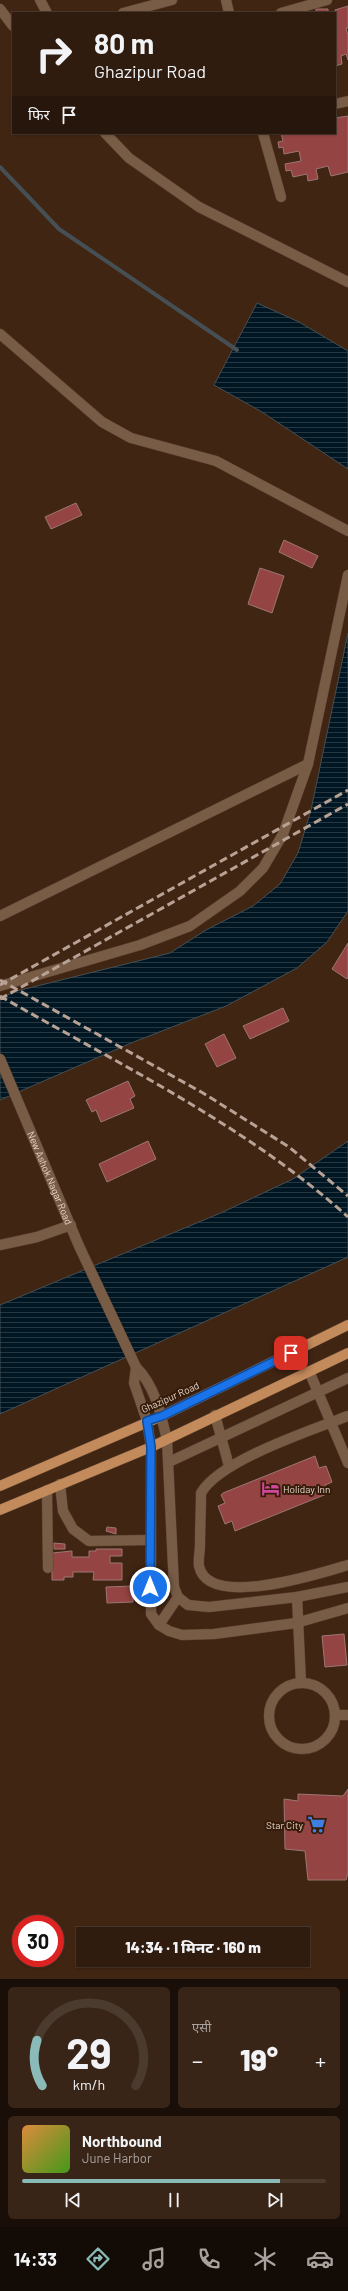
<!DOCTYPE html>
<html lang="hi">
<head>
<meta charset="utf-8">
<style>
  :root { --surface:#301c0e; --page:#382517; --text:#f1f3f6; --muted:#a8a19e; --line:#4b3a2e; --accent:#8bbbb9 }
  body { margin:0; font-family:Barlow,"Noto Sans Devanagari",sans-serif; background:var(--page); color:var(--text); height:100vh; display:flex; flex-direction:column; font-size:15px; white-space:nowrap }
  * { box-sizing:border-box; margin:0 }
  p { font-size:13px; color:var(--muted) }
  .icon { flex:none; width:22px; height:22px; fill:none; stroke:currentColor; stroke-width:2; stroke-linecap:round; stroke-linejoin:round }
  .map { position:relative; height:1979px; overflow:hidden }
  .details { display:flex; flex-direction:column; gap:8px; padding:8px; background:#1a0f08; flex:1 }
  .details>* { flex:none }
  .guide { position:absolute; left:12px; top:12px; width:324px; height:122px; border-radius:0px; box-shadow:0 1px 3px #0004,0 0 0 1px var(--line); background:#301c0e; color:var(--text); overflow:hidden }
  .speed { position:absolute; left:12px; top:1915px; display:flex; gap:8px; font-size:20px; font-weight:700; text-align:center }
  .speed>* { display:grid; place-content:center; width:52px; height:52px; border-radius:50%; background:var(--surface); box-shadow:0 1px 3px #0004,0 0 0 1px var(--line); line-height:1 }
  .speed .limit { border:6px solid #d22; background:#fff; color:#111 }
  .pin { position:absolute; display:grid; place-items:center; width:34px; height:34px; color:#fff; margin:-17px; border-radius:8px; box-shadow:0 2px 6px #0006 }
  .me { position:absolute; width:44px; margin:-22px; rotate:0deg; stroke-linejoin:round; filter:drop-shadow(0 0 3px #0008) }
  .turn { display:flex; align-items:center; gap:14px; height:84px; padding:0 16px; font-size:18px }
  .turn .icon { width:52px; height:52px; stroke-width:2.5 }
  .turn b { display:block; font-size:28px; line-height:34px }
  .then { display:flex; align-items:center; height:38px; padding:0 16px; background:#0003; gap:8px; font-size:15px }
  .big { font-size:30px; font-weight:800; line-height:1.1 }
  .details .card { flex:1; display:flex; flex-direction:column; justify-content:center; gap:6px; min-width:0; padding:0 14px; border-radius:6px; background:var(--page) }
  .details .dial { align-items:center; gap:0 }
  .dial svg { height:104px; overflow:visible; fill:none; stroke:var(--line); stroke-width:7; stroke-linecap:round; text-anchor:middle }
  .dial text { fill:var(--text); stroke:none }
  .song { display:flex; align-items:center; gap:12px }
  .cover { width:48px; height:48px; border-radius:6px; background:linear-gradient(135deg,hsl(30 70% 55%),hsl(100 70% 35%)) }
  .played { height:4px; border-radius:2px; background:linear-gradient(90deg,var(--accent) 85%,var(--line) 85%) }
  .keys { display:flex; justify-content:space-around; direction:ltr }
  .heat { display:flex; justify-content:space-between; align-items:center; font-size:22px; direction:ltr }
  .details .tiles { flex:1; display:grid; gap:8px; grid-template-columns:1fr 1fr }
  .card:last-child { grid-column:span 2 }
  .trip { position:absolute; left:76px; top:1927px; width:234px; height:40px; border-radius:0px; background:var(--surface); box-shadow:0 1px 3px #0004,0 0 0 1px var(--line); font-weight:800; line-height:40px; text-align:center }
  .menu { display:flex; height:64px; justify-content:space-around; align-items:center; background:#130b06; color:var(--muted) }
  .menu .icon { width:28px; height:28px }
  .menu .selected { color:var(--accent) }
  .menu b { font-size:18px; color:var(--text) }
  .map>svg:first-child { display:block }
</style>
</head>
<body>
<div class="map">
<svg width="348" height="1979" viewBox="0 0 348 1979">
  <defs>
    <pattern id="water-rules" width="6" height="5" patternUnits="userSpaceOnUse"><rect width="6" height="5" fill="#001623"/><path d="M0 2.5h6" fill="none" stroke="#253741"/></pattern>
  </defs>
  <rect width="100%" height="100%" fill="#402513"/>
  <path fill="url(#water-rules)" stroke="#454f54" d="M257 303 299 322 348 351V469L262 412 214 385Z
    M348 633V911L327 942 297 968 226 1006 131 1043 0 1100V998L17 991 170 953 206 930 253 906 280 884 298 853 311 810Z
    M348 1141V1257L0 1414V1305L223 1212 293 1179Z"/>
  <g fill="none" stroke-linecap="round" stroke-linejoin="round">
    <path stroke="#454f54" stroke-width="4" d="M0 167 59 229 237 350"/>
  </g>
  <path fill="#954444" stroke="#9d7674" d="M348 6V28H346L348 35V60L346 54 341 56 342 64 335 66V10Z
    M316 9H328V13H316Z
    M348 116V172L331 176 328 166 316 169 318 179 308 181 307 174 293 177 291 170 286 171 285 164 301 161 299 151 284 154 283 147 279 148 278 142 283 141 281 133H335V118Z
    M76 503 82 515 51 529 45 517Z
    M284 540 318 556 312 568 279 552Z
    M260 568 284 576 272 613 248 604Z
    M348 943V977L347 979 332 969Z
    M283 1008 289 1021 250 1039 243 1026Z
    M224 1034 236 1058 217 1067 205 1044Z
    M128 1081 135 1096 130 1099 134 1108 101 1122 96 1110 92 1112 86 1100Z
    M148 1141 156 1159 107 1182 99 1164Z
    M315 1456 319 1468 326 1466 332 1482 325 1485 329 1493 235 1531 232 1521 225 1524 218 1506 225 1503 221 1495 223 1493Z
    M107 1527 116 1528V1534L106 1531Z
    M54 1543 65 1544V1549H54Z
    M96 1549H122V1556H110V1563H122V1580H93L94 1572H73V1577H64V1580H52V1553L72 1551V1557H89V1551H96Z
    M133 1586V1602L107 1603 106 1587Z
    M344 1634 347 1665 325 1667 322 1636Z
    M348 1789V1873L346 1880H308L305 1851 285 1849 284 1799 298 1801V1794L343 1796Z"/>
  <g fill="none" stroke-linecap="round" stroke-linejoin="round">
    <defs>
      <g id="minor">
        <path d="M40 0 47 13"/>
        <path d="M226 0 229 13"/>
        <path d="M0 9 13 26"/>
        <path d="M123 13 172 0"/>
        <path d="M281 13 327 0"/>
        <path d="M335 104 348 101"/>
        <path d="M105 133 129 158 199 207 348 282"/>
        <path d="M263 133 281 197"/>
        <path d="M0 334 102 422 131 438 216 461 348 531"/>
        <path d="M0 916 308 764"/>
        <path d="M0 986 140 945 190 926 240 891 263 868 283 834 308 764 348 575"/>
        <path id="s1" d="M0 1059 79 1246 136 1367C155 1386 161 1414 167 1440L174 1587 178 1597 188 1605 209 1607 297 1597 348 1587"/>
        <path d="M0 1245 37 1237 71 1225"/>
        <path d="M136 1367 134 1383 147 1421 151 1447V1614L159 1625 169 1631 182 1635 214 1634 296 1623 348 1608"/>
        <path d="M309 1371 348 1463"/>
        <path d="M215 1415 229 1466"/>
        <path d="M348 1416C312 1430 220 1460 201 1493 201 1510 200 1527 200 1545 200 1551 198 1560 199 1566 208 1610 321 1573 348 1565"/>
        <path d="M169 1462 348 1378"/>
        <path d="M60 1484 63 1511 73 1529 89 1541 150 1540"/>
        <path d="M47 1490 48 1568"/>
        <path d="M297 1597 301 1683"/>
        <path d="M159 1625 178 1597"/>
        <circle cx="302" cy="1716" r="33"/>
        <path d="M335 1715H348"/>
      </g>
      <path id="major" d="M0 1486 162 1416 348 1325
        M0 1510 151 1447 348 1353"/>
    </defs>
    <use href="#minor" stroke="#5a4130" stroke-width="11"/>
    <use href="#major" stroke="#5a4130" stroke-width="11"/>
    <use href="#minor" stroke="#785c46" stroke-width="10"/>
    <use href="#major" stroke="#c38a5b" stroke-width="10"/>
    <path stroke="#b7a295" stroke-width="3" stroke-dasharray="8 4" stroke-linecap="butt" d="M0 980 203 1093 289 1147 348 1196
      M0 985 348 790
      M0 996C117 1063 247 1126 348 1217
      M0 999 348 804"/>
  </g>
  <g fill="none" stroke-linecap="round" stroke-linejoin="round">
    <defs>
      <path id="route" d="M150 1587 151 1447 147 1421 162 1416 291 1353"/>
    </defs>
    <use href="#route" stroke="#114b97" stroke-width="10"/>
    <use href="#route" stroke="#1a73e8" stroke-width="7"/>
  </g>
  <defs>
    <symbol id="hotel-bare" viewBox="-9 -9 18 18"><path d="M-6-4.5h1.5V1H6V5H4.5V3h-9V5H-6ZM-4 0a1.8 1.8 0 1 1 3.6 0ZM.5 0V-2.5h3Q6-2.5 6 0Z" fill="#d1479c" stroke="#351b09" stroke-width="2.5" paint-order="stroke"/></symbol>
    <symbol id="supermarket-bare" viewBox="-9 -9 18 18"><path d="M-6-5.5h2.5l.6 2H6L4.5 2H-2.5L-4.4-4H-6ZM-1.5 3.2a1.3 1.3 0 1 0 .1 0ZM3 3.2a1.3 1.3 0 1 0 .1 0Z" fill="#3f7fe0" stroke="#351b09" stroke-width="2.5" paint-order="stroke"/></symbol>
  </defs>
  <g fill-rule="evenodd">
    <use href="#hotel-bare" x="258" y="1476" width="25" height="25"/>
    <use href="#supermarket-bare" x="304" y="1812" width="25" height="25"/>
  </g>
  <g text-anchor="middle" stroke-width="4" stroke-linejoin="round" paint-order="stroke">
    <g font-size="10" fill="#e5d3c8" stroke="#351b09">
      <text dy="4" stroke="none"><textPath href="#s1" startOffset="129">New Ashok Nagar Road</textPath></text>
      <text transform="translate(170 1397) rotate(-24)" y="4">Ghazipur Road</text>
    </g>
    <g font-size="10" fill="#e5d3c8" stroke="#351b09" text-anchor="start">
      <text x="283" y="1493">Holiday Inn</text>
      <text x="303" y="1829" text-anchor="end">Star City</text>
    </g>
  </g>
</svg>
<div class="speed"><div class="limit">30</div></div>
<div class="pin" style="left:291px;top:1353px;background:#d93025"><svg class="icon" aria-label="arrive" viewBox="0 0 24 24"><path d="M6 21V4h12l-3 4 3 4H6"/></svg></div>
<svg class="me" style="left:150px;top:1587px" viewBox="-20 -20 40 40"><circle r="17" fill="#1a73e8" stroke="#fff" stroke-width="3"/><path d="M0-11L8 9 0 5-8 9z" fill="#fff"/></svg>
<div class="trip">14:34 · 1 मिनट · 160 m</div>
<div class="guide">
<div class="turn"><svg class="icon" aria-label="right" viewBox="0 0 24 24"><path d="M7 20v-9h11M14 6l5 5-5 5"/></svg><div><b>80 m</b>Ghazipur Road</div></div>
<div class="then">फिर<svg class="icon" aria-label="arrive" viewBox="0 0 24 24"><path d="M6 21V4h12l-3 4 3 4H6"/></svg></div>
</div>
</div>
<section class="details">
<div class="tiles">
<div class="card dial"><svg viewBox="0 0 100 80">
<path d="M14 69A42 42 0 1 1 86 69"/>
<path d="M14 69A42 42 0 0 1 10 34" stroke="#8bbbb9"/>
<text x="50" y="56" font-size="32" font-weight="700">29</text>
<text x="50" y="72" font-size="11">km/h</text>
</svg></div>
<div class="card"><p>एसी</p>
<div class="heat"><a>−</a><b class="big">19°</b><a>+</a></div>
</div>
<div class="card">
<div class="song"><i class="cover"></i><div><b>Northbound</b><p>June Harbor</p></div></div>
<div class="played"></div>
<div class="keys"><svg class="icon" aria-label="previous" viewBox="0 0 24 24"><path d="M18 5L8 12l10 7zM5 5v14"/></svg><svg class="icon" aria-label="pause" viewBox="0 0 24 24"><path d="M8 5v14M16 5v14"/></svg><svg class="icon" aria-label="next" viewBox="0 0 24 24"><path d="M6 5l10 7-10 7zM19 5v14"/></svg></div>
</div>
</div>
</section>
<nav class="menu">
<b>14:33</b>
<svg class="icon selected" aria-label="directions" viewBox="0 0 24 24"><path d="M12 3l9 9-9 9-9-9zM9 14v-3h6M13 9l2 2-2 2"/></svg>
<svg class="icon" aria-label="music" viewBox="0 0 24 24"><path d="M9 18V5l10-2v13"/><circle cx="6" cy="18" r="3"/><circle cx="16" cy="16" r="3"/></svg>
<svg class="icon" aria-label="phone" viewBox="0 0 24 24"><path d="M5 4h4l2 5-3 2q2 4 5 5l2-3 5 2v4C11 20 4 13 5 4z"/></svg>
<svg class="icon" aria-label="climate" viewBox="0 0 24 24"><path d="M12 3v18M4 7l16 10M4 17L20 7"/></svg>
<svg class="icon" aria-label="car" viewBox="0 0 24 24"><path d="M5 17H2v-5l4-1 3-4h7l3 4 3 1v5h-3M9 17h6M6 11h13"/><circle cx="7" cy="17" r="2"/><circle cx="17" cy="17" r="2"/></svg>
</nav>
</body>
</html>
